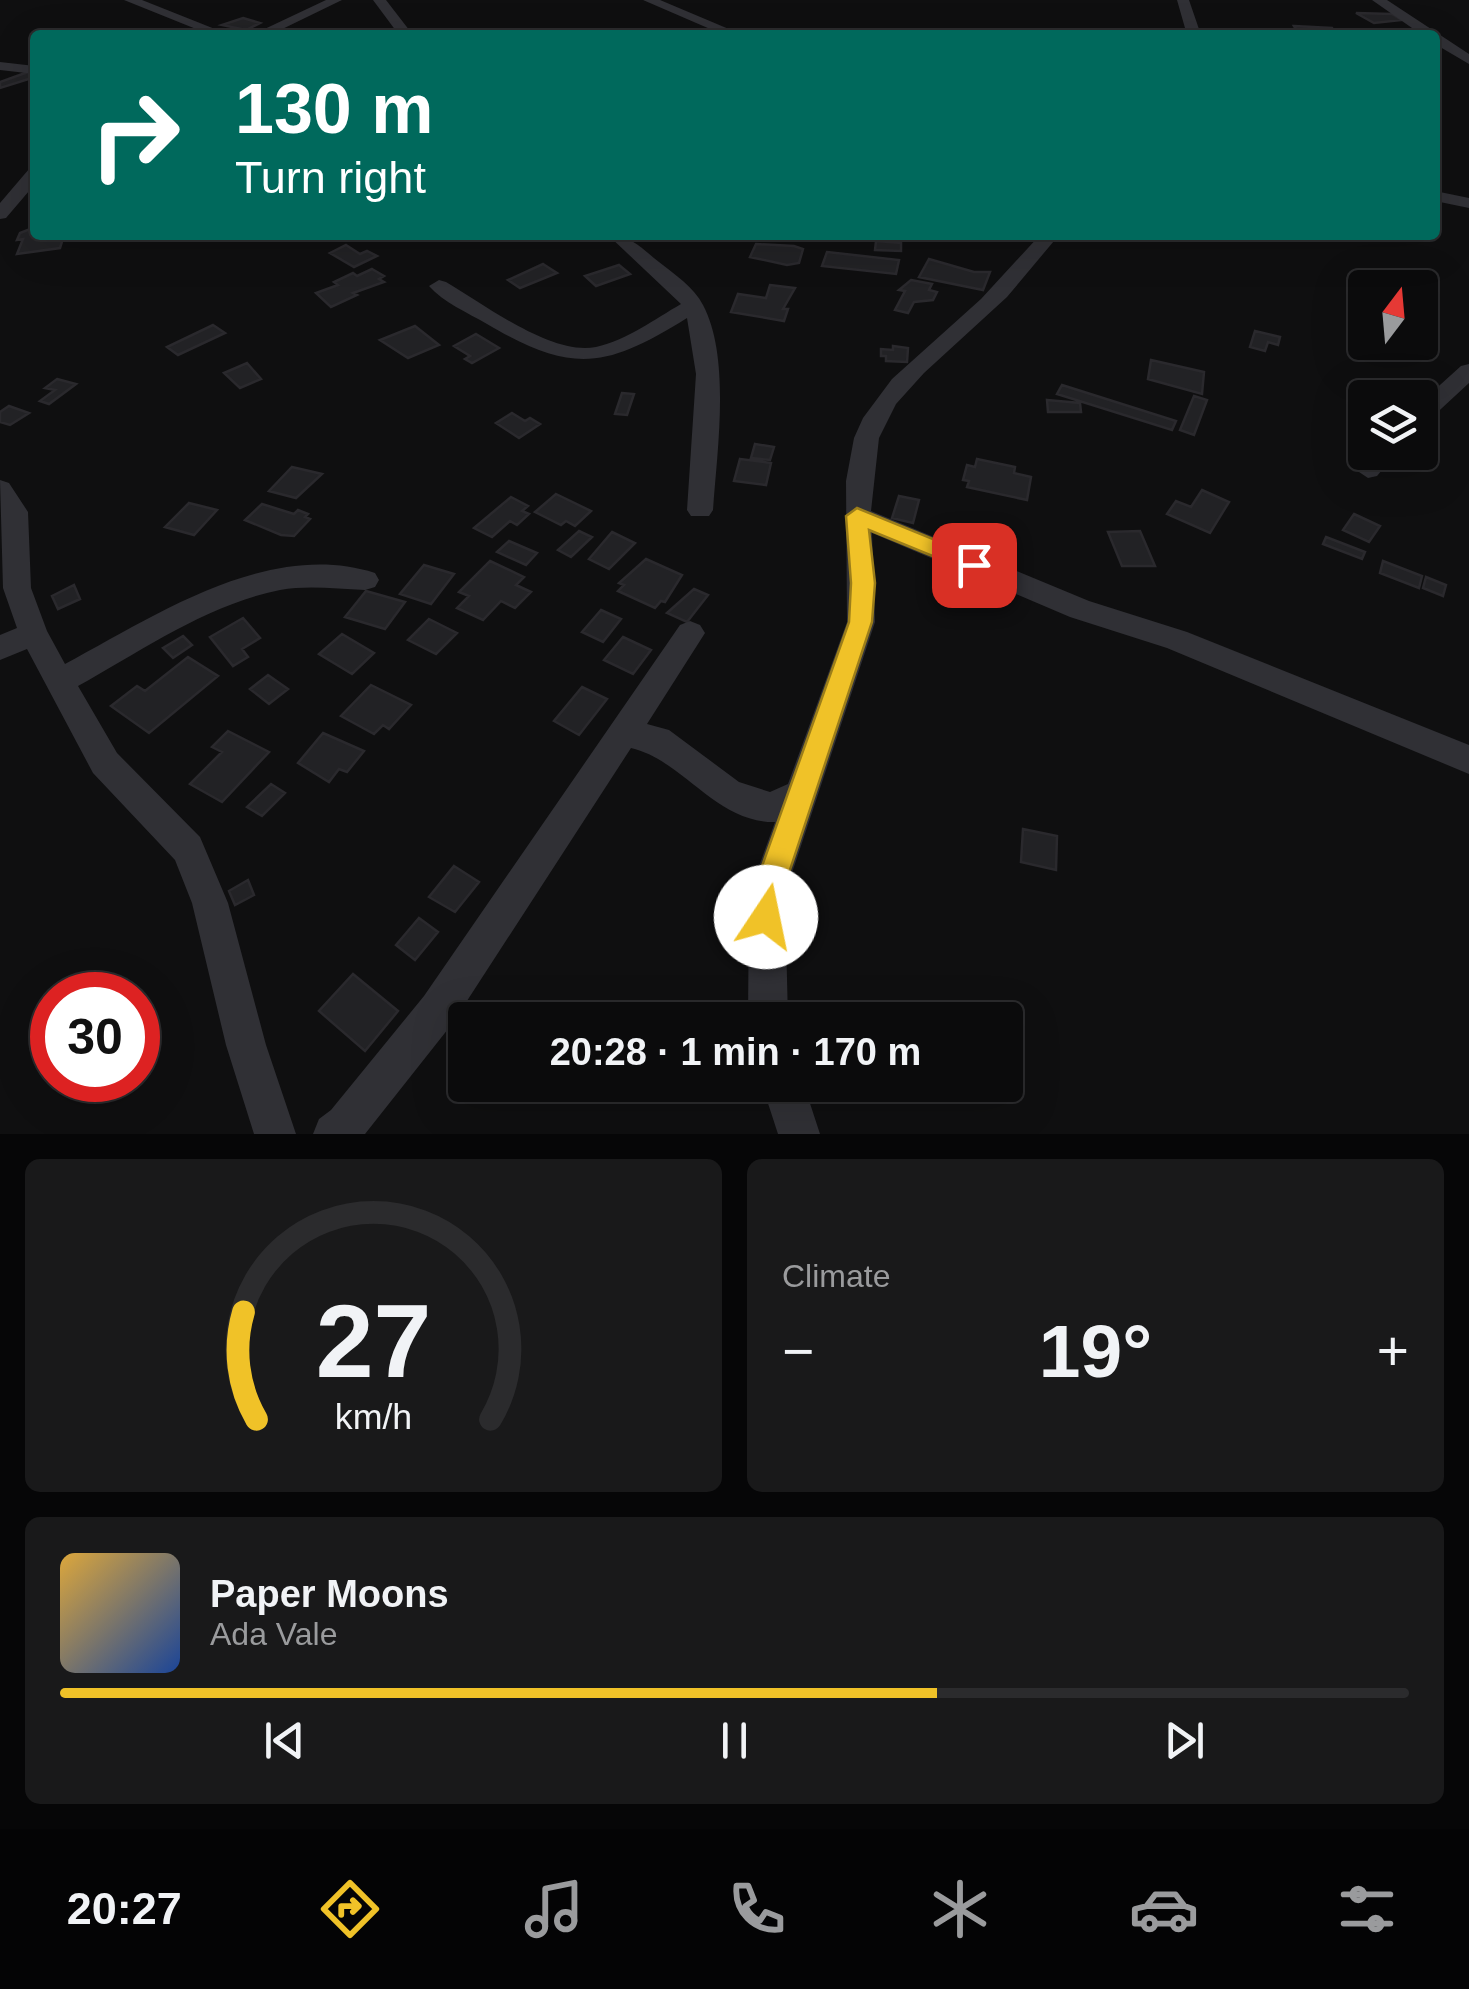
<!DOCTYPE html>
<html lang="en">
<head>
<meta charset="utf-8">
<style>
  :root { --surface:#0b0b0c; --page:#19191a; --text:#f1f3f6; --muted:#9a9b9d; --line:#2b2b2d; --accent:#f0c228 }
  body { margin:0; font-family:Arial,sans-serif; background:var(--page); color:var(--text); height:100vh; display:flex; flex-direction:column; font-size:38px; white-space:nowrap }
  * { box-sizing:border-box; margin:0 }
  p { font-size:32px; color:var(--muted) }
  .icon { flex:none; width:55px; height:55px; fill:none; stroke:currentColor; stroke-width:2; stroke-linecap:round; stroke-linejoin:round }
  .map { position:relative; height:1134px; overflow:hidden }
  .sheet { display:flex; flex-direction:column; gap:25px; padding:25px; background:#060607; flex:1 }
  .sheet>* { flex:none }
  .banner { position:absolute; left:30px; top:30px; width:1410px; height:210px; border-radius:10px; box-shadow:0 10px 40px #0002,0 0 0 2px var(--line); background:#00695c; color:#fff; overflow:hidden }
  .needle { width:65px; rotate:16deg }
  .buttons { position:absolute; left:1348px; top:270px; display:grid; gap:20px }
  .buttons a { display:grid; place-items:center; width:90px; height:90px; border-radius:10px; background:var(--surface); box-shadow:0 10px 40px #0002,0 0 0 2px var(--line); font-size:50px }
  .speed { position:absolute; left:30px; top:972px; display:flex; gap:20px; font-size:50px; font-weight:700; text-align:center }
  .speed>* { display:grid; place-content:center; width:130px; height:130px; border-radius:50%; background:var(--surface); box-shadow:0 10px 40px #0002,0 0 0 2px var(--line); line-height:1 }
  .speed .limit { border:15px solid #d22; background:#fff; color:#111 }
  .pin { position:absolute; display:grid; place-items:center; width:85px; height:85px; color:#fff; margin:-42px; border-radius:20px; box-shadow:0 5px 15px #0006 }
  .me { position:absolute; width:110px; margin:-55px; rotate:11deg; stroke-linejoin:round; filter:drop-shadow(0 0 8px #0008) }
  .turn { display:flex; align-items:center; gap:35px; height:210px; padding:0 40px; font-size:45px }
  .turn .icon { width:130px; height:130px; stroke-width:2.5 }
  .turn b { display:block; font-size:70px; line-height:85px }
  .big { font-size:75px; font-weight:800; line-height:1.1 }
  .sheet .widget { flex:1; display:flex; flex-direction:column; justify-content:center; gap:15px; min-width:0; padding:0 35px; border-radius:15px; background:var(--page) }
  .sheet .dial { align-items:center; gap:0 }
  .dial svg { height:260px; overflow:visible; fill:none; stroke:var(--line); stroke-width:7; stroke-linecap:round; text-anchor:middle }
  .dial text { fill:var(--text); stroke:none }
  .song { display:flex; align-items:center; gap:30px }
  .cover { width:120px; height:120px; border-radius:15px; background:linear-gradient(135deg,hsl(40 70% 55%),hsl(220 70% 35%)) }
  .played { height:10px; border-radius:5px; background:linear-gradient(90deg,var(--accent) 65%,var(--line) 65%) }
  .keys { display:flex; justify-content:space-around; direction:ltr }
  .heat { display:flex; justify-content:space-between; align-items:center; font-size:55px; direction:ltr }
  .sheet .tiles { flex:1; display:grid; gap:25px; grid-template-columns:1fr 1fr }
  .widget:last-child { grid-column:span 2 }
  .trip { position:absolute; left:448px; top:1002px; width:575px; height:100px; border-radius:10px; background:var(--surface); box-shadow:0 10px 40px #0002,0 0 0 2px var(--line); font-weight:800; line-height:100px; text-align:center }
  .dock { display:flex; height:160px; justify-content:space-around; align-items:center; background:#040405; color:var(--muted) }
  .dock .icon { width:70px; height:70px }
  .dock .current { color:var(--accent) }
  .dock b { font-size:45px; color:var(--text) }
  .map>svg:first-child { display:block }
</style>
</head>
<body>
<div class="map">
<svg width="1469" height="1134" viewBox="0 0 1469 1134">
  <rect width="100%" height="100%" fill="#0f0f10"/>
  <path fill="#222225" stroke="#2a292d" stroke-width="2.5" d="M1356 13 1392 14 1402 20 1374 23Z
    M243 18 260 23 246 30 222 25Z
    M1294 26 1332 28 1337 35 1299 34Z
    M28 72 35 77 0 88V82Z
    M35 227V235H64L60 248 17 254 23 239 17 240 20 233Z
    M876 241 901 243V251L875 250Z
    M756 244 794 246 803 249 799 263 787 265 750 257Z
    M346 245 360 254 367 251 377 256 354 267 330 253Z
    M827 252 899 260 896 274 822 266Z
    M929 259 974 272H990L983 290 919 277Z
    M543 264 557 273 520 288 508 280Z
    M619 265 630 274 596 286 585 276Z
    M372 269 384 276 379 279 384 282 353 293 357 295 331 307 316 293 338 285 334 282 353 273 357 276Z
    M911 280 932 284 929 290 937 292 933 300 914 302 908 313 895 310 905 291 899 290Z
    M770 285 795 288 783 309H788L784 321 731 312 738 294 766 298Z
    M213 325 225 333 178 355 167 347Z
    M415 326 439 345 408 358 380 340Z
    M1255 331 1280 337 1278 345 1268 342 1265 351 1250 347Z
    M476 334 499 348 472 363 465 359 470 356 454 346Z
    M893 346 908 348 907 362 886 361V356H881V349L893 350Z
    M1151 360 1204 372 1202 394 1148 379Z
    M247 363 261 379 240 388 224 373Z
    M57 379 76 384 49 404 40 401 55 390 45 388Z
    M1062 385 1176 421 1172 430 1057 394Z
    M622 393 634 394 627 415 615 414Z
    M1194 396 1207 400 1194 435 1180 430Z
    M1047 400 1080 403 1081 412H1048Z
    M9 406 29 413 10 425 0 422V412Z
    M512 413 525 421 530 418 540 424 519 438 496 423Z
    M755 444 774 447 770 460 751 458Z
    M740 459 771 463 766 485 734 481Z
    M977 459 1015 467 1014 473 1031 477 1027 500 967 487 969 481 963 480 967 465 975 467Z
    M292 467 322 474 296 498 269 491Z
    M1202 490 1229 502 1210 533 1167 514 1176 501 1191 507Z
    M556 494 591 511 575 526 566 521 561 525 535 512Z
    M899 496 919 500 913 523 892 518Z
    M511 497 528 506 522 511 529 514 517 525 510 521 492 537 474 528Z
    M189 503 217 510 194 535 165 527Z
    M262 504 294 514 298 510 308 514 305 517 310 519 294 536 281 535 245 520Z
    M1354 514 1380 526 1369 542 1343 530Z
    M579 531 592 537 571 557 558 550Z
    M1140 531 1155 566H1122L1108 532Z
    M612 532 635 543 609 569 589 559Z
    M1326 537 1365 552 1362 559 1323 544Z
    M509 541 537 553 526 565 497 552Z
    M646 559 682 575 665 602 661 601 655 608 618 591 624 585 619 583Z
    M490 561 524 577 516 585 531 592 515 608 501 601 483 620 457 608 469 596 459 592Z
    M1383 561 1422 576 1419 588 1380 573Z
    M424 565 454 574 431 604 400 594Z
    M1426 577 1446 585 1443 596 1423 588Z
    M74 585 80 599 58 609 52 596Z
    M694 589 708 595 687 622 667 613Z
    M366 591 405 602 385 629 345 617Z
    M601 610 621 619 603 642 582 632Z
    M243 618 260 638 242 649 248 657 233 666 210 637Z
    M429 619 457 633 436 654 408 640Z
    M342 634 374 653 352 674 319 654Z
    M183 636 192 645 173 658 163 648Z
    M623 637 651 650 633 674 604 660Z
    M188 657 218 676 149 733 111 706 137 686 145 691Z
    M268 675 288 689 269 704 250 689Z
    M371 685 411 705 389 729 383 725 374 734 341 716Z
    M582 687 607 699 579 735 554 721Z
    M228 731 269 752 222 802 190 784 222 752 212 747Z
    M323 733 364 751 347 772 339 769 329 782 298 763Z
    M271 784 285 793 262 816 247 807Z
    M1023 829 1057 836 1056 870 1021 862Z
    M454 866 479 882 455 912 429 897Z
    M248 880 254 895 235 905 229 891Z
    M419 918 438 932 415 960 396 945Z
    M353 974 398 1011 365 1051 319 1011Z"/>
  <g fill="none" stroke-linecap="round" stroke-linejoin="round">
    <path fill="#303035" fill-rule="evenodd" d="M124 0H142L230 35H211Z
      M326 0H342L270 35H252Z
      M373 0H386L413 35H399Z
      M643 0H660L743 35H724Z
      M1177 0H1189L1201 35H1187Z
      M1372 0H1387L1469 54V64L1435 44V35H1422Z
      M0 62 35 66V74L0 70Z
      M35 168V184L6 218 0 219V203L29 169Z
      M1435 191 1469 198V208L1435 201Z
      M608 235C631 235 641 248 659 262 674 274 694 287 703 305 731 358 717 451 713 510L709 516H691L687 510 696 374 687 318C605 369 572 374 487 324 468 313 443 302 429 286L439 280 446 282C484 304 551 356 596 347 627 340 655 319 681 304Z
      M1040 235H1059L1007 297 924 373 896 404 879 438 871 511 1089 601 1187 632 1469 745V774L1167 648 1070 617 872 533 875 622 785 894 788 1020H748L749 894 775 822C716 823 683 760 631 748L452 1024 365 1134H313L319 1119 331 1110 424 996 680 625 690 621 700 625 705 633 647 724 669 730 739 782 770 792 788 784 847 622 846 481 854 438 863 418 892 379 981 299Z
      M1469 364V383L1428 421 1420 424V403L1461 366Z
      M1370 452H1397L1377 476 1368 478 1356 470Z
      M0 480 9 483 28 512 31 588 47 631 65 664C155 616 268 539 375 573L379 580 375 587 365 590C337 589 308 585 280 590 208 604 141 651 78 686L117 753 200 837 228 903 266 1045 296 1134H254L226 1045 192 903 175 860 93 773 27 649 0 660V635L17 628 3 588Z
      M762 1085H804L820 1134H778Z"/>
  </g>
  <path fill="#f0c228" stroke="#9c7e1a" stroke-width="2.5" d="M857 508 982 559 985 565 974 573 869 530 875 583 872 622 782 894 776 928 766 932 755 928 751 917 752 894 849 622 851 583 846 516Z"/>
</svg>
<div class="buttons">
<a><svg class="needle" viewBox="-14 -14 28 28"><path d="M0-13l5 13h-10z" fill="#e53935"/><path d="M0 13l5-13h-10z" fill="#9a9b9d"/></svg></a>
<a><svg class="icon" aria-label="layers" viewBox="0 0 24 24"><path d="M12 4l9 5-9 5-9-5zM3 14l9 5 9-5"/></svg></a>
</div>
<div class="speed"><div class="limit">30</div></div>
<div class="pin" style="left:974px;top:565px;background:#d93025"><svg class="icon" aria-label="arrive" viewBox="0 0 24 24"><path d="M6 21V4h12l-3 4 3 4H6"/></svg></div>
<svg class="me" style="left:766px;top:917px" viewBox="-20 -20 40 40"><circle r="19" fill="#fff"/><path d="M0-13L10 11 0 6-10 11z" fill="#f0c228"/></svg>
<div class="trip">20:28 · 1 min · 170 m</div>
<div class="banner">
<div class="turn"><svg class="icon" aria-label="right" viewBox="0 0 24 24"><path d="M7 20v-9h11M14 6l5 5-5 5"/></svg><div><b>130 m</b>Turn right</div></div>
</div>
</div>
<section class="sheet">
<div class="tiles">
<div class="widget dial"><svg viewBox="0 0 100 80">
<path d="M14 69A42 42 0 1 1 86 69"/>
<path d="M14 69A42 42 0 0 1 10 36" stroke="#f0c228"/>
<text x="50" y="56" font-size="32" font-weight="700">27</text>
<text x="50" y="72" font-size="11">km/h</text>
</svg></div>
<div class="widget"><p>Climate</p>
<div class="heat"><a>−</a><b class="big">19°</b><a>+</a></div>
</div>
<div class="widget">
<div class="song"><i class="cover"></i><div><b>Paper Moons</b><p>Ada Vale</p></div></div>
<div class="played"></div>
<div class="keys"><svg class="icon" aria-label="previous" viewBox="0 0 24 24"><path d="M18 5L8 12l10 7zM5 5v14"/></svg><svg class="icon" aria-label="pause" viewBox="0 0 24 24"><path d="M8 5v14M16 5v14"/></svg><svg class="icon" aria-label="next" viewBox="0 0 24 24"><path d="M6 5l10 7-10 7zM19 5v14"/></svg></div>
</div>
</div>
</section>
<nav class="dock">
<b>20:27</b>
<svg class="icon current" aria-label="directions" viewBox="0 0 24 24"><path d="M12 3l9 9-9 9-9-9zM9 14v-3h6M13 9l2 2-2 2"/></svg>
<svg class="icon" aria-label="music" viewBox="0 0 24 24"><path d="M9 18V5l10-2v13"/><circle cx="6" cy="18" r="3"/><circle cx="16" cy="16" r="3"/></svg>
<svg class="icon" aria-label="phone" viewBox="0 0 24 24"><path d="M5 4h4l2 5-3 2q2 4 5 5l2-3 5 2v4C11 20 4 13 5 4z"/></svg>
<svg class="icon" aria-label="climate" viewBox="0 0 24 24"><path d="M12 3v18M4 7l16 10M4 17L20 7"/></svg>
<svg class="icon" aria-label="car" viewBox="0 0 24 24"><path d="M5 17H2v-5l4-1 3-4h7l3 4 3 1v5h-3M9 17h6M6 11h13"/><circle cx="7" cy="17" r="2"/><circle cx="17" cy="17" r="2"/></svg>
<svg class="icon" aria-label="filters" viewBox="0 0 24 24"><path d="M4 7h16M4 17h16"/><circle cx="9" cy="7" r="2"/><circle cx="15" cy="17" r="2"/></svg>
</nav>
</body>
</html>
